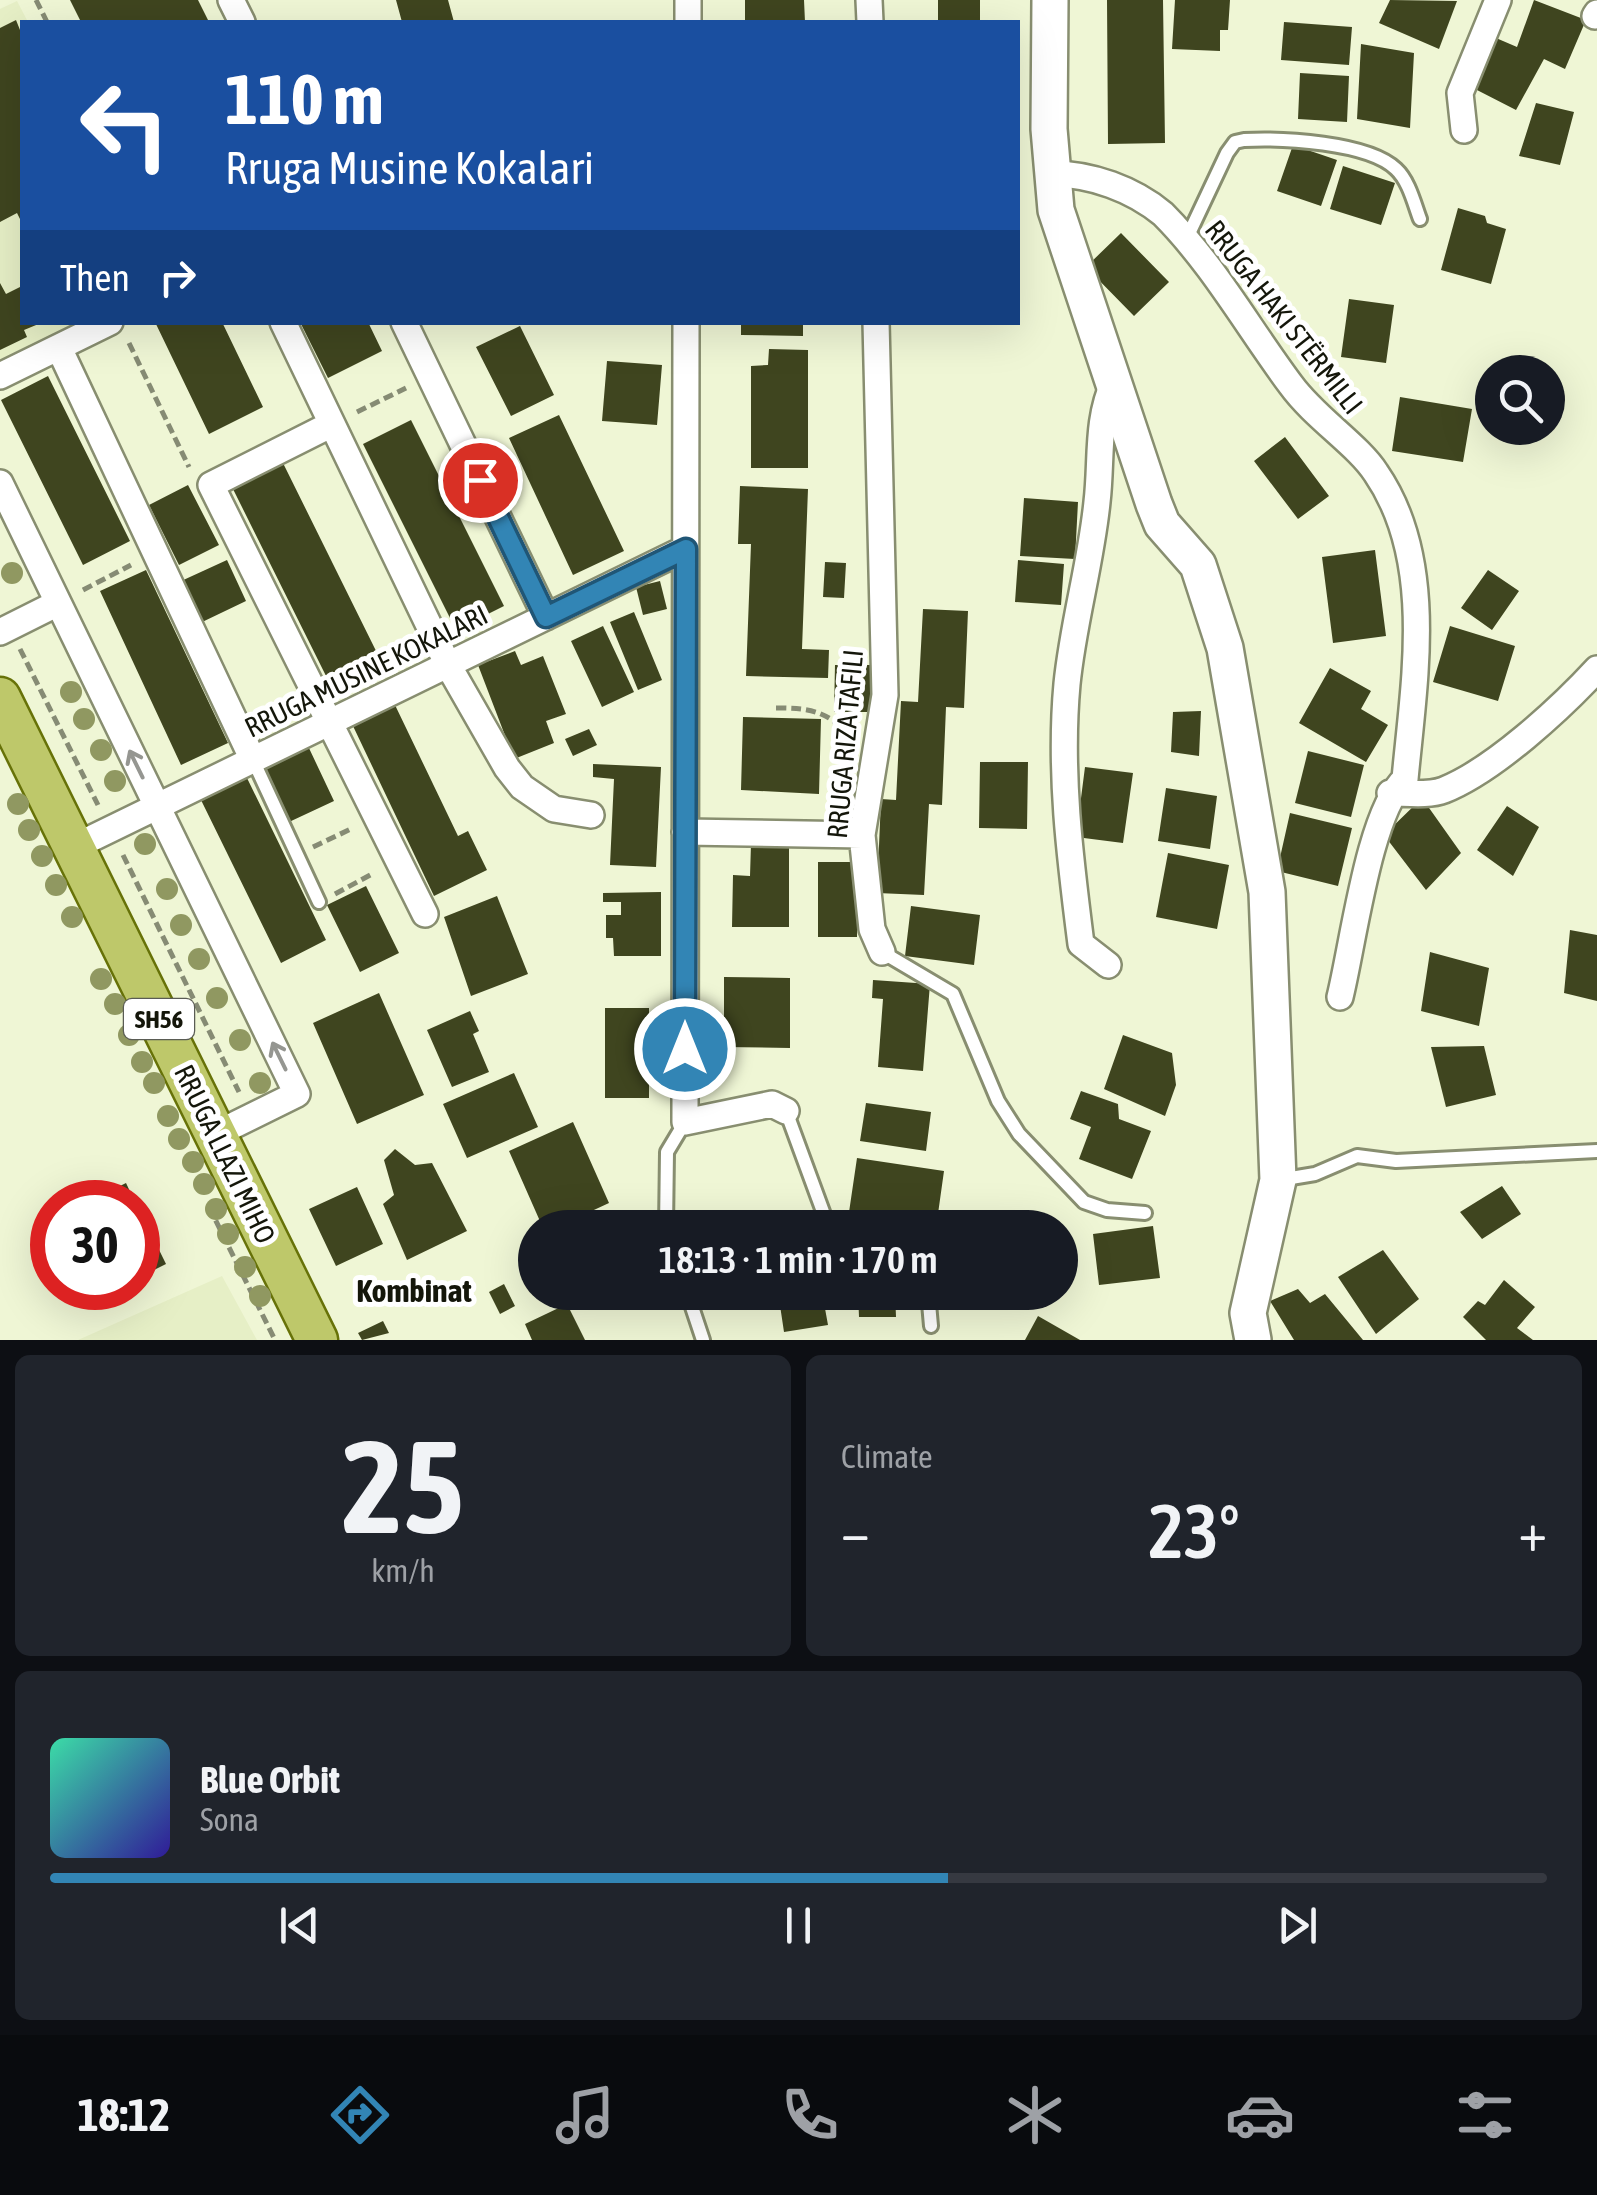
<!DOCTYPE html>
<html lang="en">
<head>
<meta charset="utf-8">
<style>
  :root { --surface:#171b24; --page:#20242c; --text:#f1f3f6; --muted:#9ea1a6; --line:#363941; --accent:#3285b5 }
  body { margin:0; font-family:"Asap Condensed",sans-serif; background:var(--page); color:var(--text); height:100vh; display:flex; flex-direction:column; font-size:38px; white-space:nowrap }
  * { box-sizing:border-box; margin:0 }
  p { font-size:32px; color:var(--muted) }
  .icon { flex:none; width:55px; height:55px; fill:none; stroke:currentColor; stroke-width:2; stroke-linecap:round; stroke-linejoin:round }
  .map { position:relative; height:1340px; overflow:hidden }
  .drawer { display:flex; flex-direction:column; gap:15px; padding:15px; background:#0d0f14; flex:1 }
  .drawer>* { flex:none }
  .banner { position:absolute; left:20px; top:20px; width:1000px; height:305px; border-radius:0px; box-shadow:0 10px 40px #0002; background:#1a4fa0; color:#fff; overflow:hidden }
  .controls { position:absolute; left:1475px; top:355px; display:grid; gap:20px }
  .controls a { display:grid; place-items:center; width:90px; height:90px; border-radius:50%; background:var(--surface); box-shadow:0 10px 40px #0002; font-size:50px }
  .speed { position:absolute; left:30px; top:1180px; display:flex; gap:20px; font-size:50px; font-weight:700; text-align:center }
  .speed>* { display:grid; place-content:center; width:130px; height:130px; border-radius:50%; background:var(--surface); box-shadow:0 10px 40px #0002; line-height:1 }
  .speed .limit { border:15px solid #d22; background:#fff; color:#111 }
  .pin { position:absolute; display:grid; place-items:center; width:85px; height:85px; color:#fff; margin:-42px; border:5px solid #fff; border-radius:50%; box-shadow:0 2px 10px #0007 }
  .me { position:absolute; width:110px; margin:-55px; rotate:0deg; stroke-linejoin:round; filter:drop-shadow(0 0 8px #0008) }
  .turn { display:flex; align-items:center; gap:35px; height:210px; padding:0 40px; font-size:45px }
  .turn .icon { width:130px; height:130px; stroke-width:2.5 }
  .turn b { display:block; font-size:70px; line-height:85px }
  .then { display:flex; align-items:center; height:95px; padding:0 40px; background:#0003; gap:20px; font-size:38px }
  .big { font-size:75px; font-weight:600; line-height:1.1 }
  .drawer .card { flex:1; display:flex; flex-direction:column; justify-content:center; gap:15px; min-width:0; padding:0 35px; border-radius:15px; background:var(--page) }
  .drawer .dial { align-items:center; gap:0 }
  .dial b { font-size:130px; line-height:1 }
  .song { display:flex; align-items:center; gap:30px }
  .cover { width:120px; height:120px; border-radius:15px; background:linear-gradient(135deg,hsl(160 70% 55%),hsl(250 70% 35%)) }
  .played { height:10px; border-radius:5px; background:linear-gradient(90deg,var(--accent) 60%,var(--line) 60%) }
  .keys { display:flex; justify-content:space-around; direction:ltr }
  .heat { display:flex; justify-content:space-between; align-items:center; font-size:55px; direction:ltr }
  .drawer .tiles { flex:1; display:grid; gap:15px; grid-template-columns:1fr 1fr }
  .card:last-child { grid-column:span 2 }
  .trip { position:absolute; left:518px; top:1210px; width:560px; height:100px; border-radius:50px; background:var(--surface); box-shadow:0 10px 40px #0002; font-weight:600; line-height:100px; text-align:center }
  .tab-bar { display:flex; height:160px; justify-content:space-around; align-items:center; background:#090b0e; color:var(--muted) }
  .tab-bar .icon { width:70px; height:70px }
  .tab-bar .current { color:var(--accent) }
  .tab-bar b { font-size:45px; color:var(--text) }
  .map>svg:first-child { display:block }
</style>
</head>
<body>
<div class="map">
<svg width="1597" height="1340" viewBox="0 0 1597 1340">
  <rect width="100%" height="100%" fill="#eff6d5"/>
  <path fill="#e6efc6" d="M17 1 28 22H22V322L82 323 0 363V9Z
    M222 1276 257 1340H78Z"/>
  <path fill="#3f451f" d="M70 0H198L209 22H81Z
    M396 0H448L454 22H402Z
    M745 0H804L805 22H745Z
    M938 0H980V22H938Z
    M1107 0H1163L1165 143 1108 144Z
    M1175 0H1230L1228 30H1220V51L1172 49Z
    M1390 0 1457 1 1439 49 1379 23Z
    M1534 0 1586 20 1565 69 1544 59 1516 110 1475 89 1489 35 1517 47Z
    M16 20 22 35V223L17 213 0 222V28Z
    M1284 22 1352 27 1349 65 1281 60Z
    M1361 44 1414 53 1410 128 1357 119Z
    M1300 73 1349 76 1347 122 1298 119Z
    M1536 103 1574 112 1560 165 1519 156Z
    M1293 145 1337 160 1321 206 1277 191Z
    M1343 166 1395 183 1381 225 1330 209Z
    M1458 208 1485 216 1487 223 1506 229 1491 284 1441 270Z
    M1121 233 1169 282 1134 316 1086 267Z
    M0 283 6 294 22 286V322L41 323 24 330 27 337 0 350Z
    M1349 299 1394 305 1386 363 1341 357Z
    M155 322H222L263 407 209 434Z
    M300 322H368L382 351 328 378Z
    M741 322H803V336L741 335Z
    M520 326 554 395 511 416 476 347Z
    M769 349 808 350V468H751V366L768 365Z
    M607 361 662 365 657 425 602 421Z
    M48 376 130 541 83 565 1 400Z
    M1400 397 1472 409 1463 462 1392 451Z
    M559 415 624 551 573 575 509 438Z
    M411 420 504 606 456 630 363 444Z
    M1285 437 1329 496 1298 519 1254 461Z
    M281 459 383 665 333 690 231 485Z
    M188 485 219 545 179 565 149 505Z
    M740 486 808 489 802 649 829 650 828 678 746 676 751 544H738Z
    M1024 498 1078 502 1075 559 1020 556Z
    M1375 550 1386 636 1333 643 1322 557Z
    M227 560 246 601 198 624 179 582Z
    M1018 560 1064 564 1061 605 1015 602Z
    M825 562 846 563 844 598 823 597Z
    M146 570 228 743 181 765 100 591Z
    M1488 570 1519 591 1492 630 1461 608Z
    M660 581 667 609 643 615 636 587Z
    M923 609 968 611 964 708 946 707 942 805 929 804 924 895 877 893 881 799 896 800 901 701 918 702Z
    M634 612 662 680 638 690 610 622Z
    M603 626 634 692 602 707 571 641Z
    M1450 626 1515 646 1498 701 1433 682Z
    M515 651 521 665 543 656 566 714 546 721 554 743 514 759 478 665Z
    M835 665H873L872 712H834Z
    M1330 668 1371 691 1361 709 1388 725 1366 762 1299 723Z
    M395 705 458 836 468 831 487 870 434 896 353 726Z
    M1201 711 1199 756 1171 752 1173 712Z
    M743 717 821 719 819 794 741 790Z
    M589 729 597 745 573 756 565 739Z
    M308 746 334 801 289 822 263 768Z
    M1308 751 1364 765 1351 817 1295 803Z
    M980 762H1028L1027 829 979 828Z
    M593 764 661 767 656 867 610 865 614 779 593 777Z
    M1085 767 1133 773 1123 843 1076 837Z
    M247 778 326 940 281 963 201 800Z
    M1166 788 1217 796 1210 849 1158 841Z
    M1422 798 1461 853 1426 890 1384 835Z
    M1507 806 1539 827 1513 876 1477 850Z
    M1290 813 1352 828 1338 886 1277 871Z
    M751 844 789 845V927H732L733 875 750 876Z
    M1168 853 1229 865 1217 929 1156 917Z
    M818 862H858L857 937H818Z
    M366 886 399 953 360 972 327 905Z
    M661 892V956H614L613 938H606V915H621V902H603V893Z
    M497 896 528 974 471 996 444 917Z
    M911 906 980 915 974 965 905 956Z
    M1570 930 1597 935V1001L1564 993Z
    M1430 952 1489 968 1479 1026 1421 1011Z
    M724 977 790 978V1048L724 1047Z
    M873 980 930 984 923 1071 878 1067 883 999 872 998Z
    M379 993 424 1095 357 1124 313 1023Z
    M605 1008H649V1098H605Z
    M470 1011 479 1031 473 1034 489 1072 452 1087 427 1030Z
    M1123 1035 1172 1053 1176 1085 1165 1116 1104 1089Z
    M1484 1046 1496 1095 1446 1107 1431 1047Z
    M514 1073 538 1127 467 1158 443 1104Z
    M1081 1091 1118 1104 1119 1119 1151 1131 1132 1179 1079 1159 1091 1127 1070 1119Z
    M866 1103 931 1112 926 1151 860 1141Z
    M573 1122 609 1203 555 1228H543L509 1151Z
    M395 1149 415 1165 432 1163 467 1231 407 1260 383 1204 394 1195 384 1160Z
    M857 1158 944 1171 936 1228 848 1219Z
    M126 1183 135 1202H88Z
    M1502 1186 1521 1214 1482 1239 1460 1212Z
    M357 1187 383 1244 336 1266 309 1209Z
    M138 1207 166 1264 138 1278Z
    M1153 1226 1160 1278 1099 1285 1093 1234Z
    M1383 1250 1419 1299 1376 1334 1338 1277Z
    M1504 1280 1535 1307 1517 1328 1533 1340H1486L1463 1317 1478 1301 1485 1305Z
    M504 1284 515 1306 500 1314 489 1292Z
    M1298 1289 1310 1303 1325 1294 1363 1340H1294L1270 1301Z
    M778 1292H822L828 1325 784 1332Z
    M858 1292H895L896 1317H859Z
    M567 1304 585 1340H532L525 1324Z
    M1038 1316 1080 1340H1025Z
    M383 1321 389 1333 362 1340 358 1333Z"/>
  <g fill="none" stroke-linecap="round" stroke-linejoin="round">
    <defs>
      <path id="lane" d="M1186 240 1227 153 1235 142 1244 140C1281 138 1368 142 1396 169 1409 181 1414 203 1420 219
        M253 760 319 902
        M882 952 953 994 998 1101 1019 1134 1084 1202 1107 1210 1145 1213
        M786 1111 829 1228
        M1279 1180 1315 1174 1357 1156 1396 1161 1597 1151
        M666 1228 667 1152 685 1122
        M687 1292 703 1340
        M928 1292 931 1326"/>
      <path id="street" d="M231 0 242 22
        M869 0 870 22
        M1595 16 1597 13
        M688 22V0
        M1464 130 1460 93 1498 0
        M1053 174C1091 174 1133 189 1163 214 1213 264 1249 329 1291 385 1315 418 1358 445 1376 473 1436 560 1414 681 1405 779 1369 812 1353 945 1340 997
        M283 322 448 665 507 768 522 787 554 809 591 815
        M404 322 546 617
        M686 322 685 1122 772 1104 786 1111
        M876 322 885 695 862 835 872 929 882 952
        M59 348 253 760
        M0 376 110 322
        M332 424 211 485 425 914
        M0 483 297 1094 216 1134
        M0 632 58 603
        M1390 793C1406 793 1429 796 1444 790 1494 770 1561 708 1597 669
        M685 832 862 835
        M74 847 685 549
        M1108 965 1081 944C1070 858 1059 771 1067 684 1073 623 1091 563 1097 502 1102 460 1096 421 1114 382"/>
      <path id="secondary" d="M1050 0 1049 129 1056 210 1154 504 1162 524 1198 565 1225 648 1267 892 1278 1180 1248 1313 1253 1340"/>
      <path id="primary" d="M0 698 317 1340"/>
    </defs>
    <use href="#lane" stroke="#888e70" stroke-width="18"/>
    <use href="#street" stroke="#888e70" stroke-width="30"/>
    <use href="#secondary" stroke="#888e70" stroke-width="40"/>
    <use href="#primary" stroke="#677208" stroke-width="45"/>
    <path stroke="#868b74" stroke-width="5" stroke-dasharray="10 5" stroke-linecap="butt" d="M36 0 47 22
      M129 343 189 467
      M357 412 406 388
      M83 590 131 565
      M20 649 98 805
      M776 708C807 708 830 710 849 738
      M313 847 353 828
      M123 855 239 1092
      M335 894 374 873
      M209 1207 275 1340"/>
    <use href="#lane" stroke="#fff" stroke-width="12"/>
    <use href="#street" stroke="#fff" stroke-width="25"/>
    <use href="#secondary" stroke="#fff" stroke-width="35"/>
    <use href="#primary" stroke="#bec86a" stroke-width="40"/>
  </g>
  <g fill="#909861">
    <circle cx="12" cy="573" r="11"/>
    <circle cx="71" cy="692" r="11"/>
    <circle cx="84" cy="719" r="11"/>
    <circle cx="101" cy="750" r="11"/>
    <circle cx="115" cy="781" r="11"/>
    <circle cx="18" cy="804" r="11"/>
    <circle cx="29" cy="830" r="11"/>
    <circle cx="145" cy="844" r="11"/>
    <circle cx="42" cy="856" r="11"/>
    <circle cx="56" cy="885" r="11"/>
    <circle cx="167" cy="889" r="11"/>
    <circle cx="72" cy="917" r="11"/>
    <circle cx="181" cy="925" r="11"/>
    <circle cx="199" cy="959" r="11"/>
    <circle cx="101" cy="979" r="11"/>
    <circle cx="217" cy="998" r="11"/>
    <circle cx="115" cy="1004" r="11"/>
    <circle cx="129" cy="1035" r="11"/>
    <circle cx="240" cy="1040" r="11"/>
    <circle cx="142" cy="1062" r="11"/>
    <circle cx="154" cy="1083" r="11"/>
    <circle cx="260" cy="1083" r="11"/>
    <circle cx="168" cy="1116" r="11"/>
    <circle cx="179" cy="1139" r="11"/>
    <circle cx="193" cy="1162" r="11"/>
    <circle cx="204" cy="1184" r="11"/>
    <circle cx="216" cy="1209" r="11"/>
    <circle cx="228" cy="1234" r="11"/>
    <circle cx="245" cy="1267" r="11"/>
    <circle cx="260" cy="1296" r="11"/>
  </g>
  <defs><path id="oneway-shaft" d="M-6 0H5M1.5-3L5.5 0L1.5 3" fill="none" stroke-width="1.6" stroke-linecap="round" stroke-linejoin="round" transform="scale(2.5)"/></defs>
  <g stroke="#959691">
    <use href="#oneway-shaft" transform="translate(136 764) rotate(-116)"/>
    <use href="#oneway-shaft" transform="translate(279 1056) rotate(-116)"/>
  </g>
  <g fill="none" stroke-linecap="round" stroke-linejoin="round">
    <defs>
      <path id="route" d="M480 480 546 617 686 549 685 1049"/>
    </defs>
    <use href="#route" stroke="#205676" stroke-width="25"/>
    <use href="#route" stroke="#3285b5" stroke-width="18"/>
  </g>
  <g text-anchor="middle" stroke-width="10" stroke-linejoin="round" paint-order="stroke">
    <rect fill="#fff" stroke="#5a5c54" stroke-width="2.5" x="124" y="999" width="70" height="40" rx="8"/>
    <g font-size="25" font-weight="bold" fill="#14160a">
      <text x="159" y="1028">SH56</text>
    </g>
    <g font-size="28" fill="#14160a" stroke="#fff">
      <text transform="translate(1284 317) rotate(52)" y="10">RRUGA HAKI STËRMILLI</text>
      <text transform="translate(366 671) rotate(-26)" y="10">RRUGA MUSINE KOKALARI</text>
      <text transform="translate(845 744) rotate(-85)" y="10">RRUGA RIZA TAFILI</text>
      <text transform="translate(225 1154) rotate(64)" y="10">RRUGA LLAZI MIHO</text>
    </g>
    <g font-size="32" font-weight="bold" fill="#14160a" stroke="#fff">
      <text x="414" y="1302">Kombinat</text>
    </g>
  </g>
</svg>
<div class="controls">
<a><svg class="icon" aria-label="search" viewBox="0 0 24 24"><circle cx="10" cy="10" r="6"/><path d="M15 15l6 6"/></svg></a>
</div>
<div class="speed"><div class="limit">30</div></div>
<div class="pin" style="left:480px;top:480px;background:#d93025"><svg class="icon" aria-label="arrive" viewBox="0 0 24 24"><path d="M6 21V4h12l-3 4 3 4H6"/></svg></div>
<svg class="me" style="left:685px;top:1049px" viewBox="-20 -20 40 40"><circle r="17" fill="#3285b5" stroke="#fff" stroke-width="3"/><path d="M0-11L8 9 0 5-8 9z" fill="#fff"/></svg>
<div class="trip">18:13 · 1 min · 170 m</div>
<div class="banner">
<div class="turn"><svg class="icon" aria-label="left" viewBox="0 0 24 24"><path d="M17 20v-9H6M10 6l-5 5 5 5"/></svg><div><b>110 m</b>Rruga Musine Kokalari</div></div>
<div class="then">Then<svg class="icon" aria-label="right" viewBox="0 0 24 24"><path d="M7 20v-9h11M14 6l5 5-5 5"/></svg></div>
</div>
</div>
<section class="drawer">
<div class="tiles">
<div class="card dial"><b>25</b><p>km/h</p></div>
<div class="card"><p>Climate</p>
<div class="heat"><a>−</a><b class="big">23°</b><a>+</a></div>
</div>
<div class="card">
<div class="song"><i class="cover"></i><div><b>Blue Orbit</b><p>Sona</p></div></div>
<div class="played"></div>
<div class="keys"><svg class="icon" aria-label="previous" viewBox="0 0 24 24"><path d="M18 5L8 12l10 7zM5 5v14"/></svg><svg class="icon" aria-label="pause" viewBox="0 0 24 24"><path d="M8 5v14M16 5v14"/></svg><svg class="icon" aria-label="next" viewBox="0 0 24 24"><path d="M6 5l10 7-10 7zM19 5v14"/></svg></div>
</div>
</div>
</section>
<nav class="tab-bar">
<b>18:12</b>
<svg class="icon current" aria-label="directions" viewBox="0 0 24 24"><path d="M12 3l9 9-9 9-9-9zM9 14v-3h6M13 9l2 2-2 2"/></svg>
<svg class="icon" aria-label="music" viewBox="0 0 24 24"><path d="M9 18V5l10-2v13"/><circle cx="6" cy="18" r="3"/><circle cx="16" cy="16" r="3"/></svg>
<svg class="icon" aria-label="phone" viewBox="0 0 24 24"><path d="M5 4h4l2 5-3 2q2 4 5 5l2-3 5 2v4C11 20 4 13 5 4z"/></svg>
<svg class="icon" aria-label="climate" viewBox="0 0 24 24"><path d="M12 3v18M4 7l16 10M4 17L20 7"/></svg>
<svg class="icon" aria-label="car" viewBox="0 0 24 24"><path d="M5 17H2v-5l4-1 3-4h7l3 4 3 1v5h-3M9 17h6M6 11h13"/><circle cx="7" cy="17" r="2"/><circle cx="17" cy="17" r="2"/></svg>
<svg class="icon" aria-label="filters" viewBox="0 0 24 24"><path d="M4 7h16M4 17h16"/><circle cx="9" cy="7" r="2"/><circle cx="15" cy="17" r="2"/></svg>
</nav>
</body>
</html>
